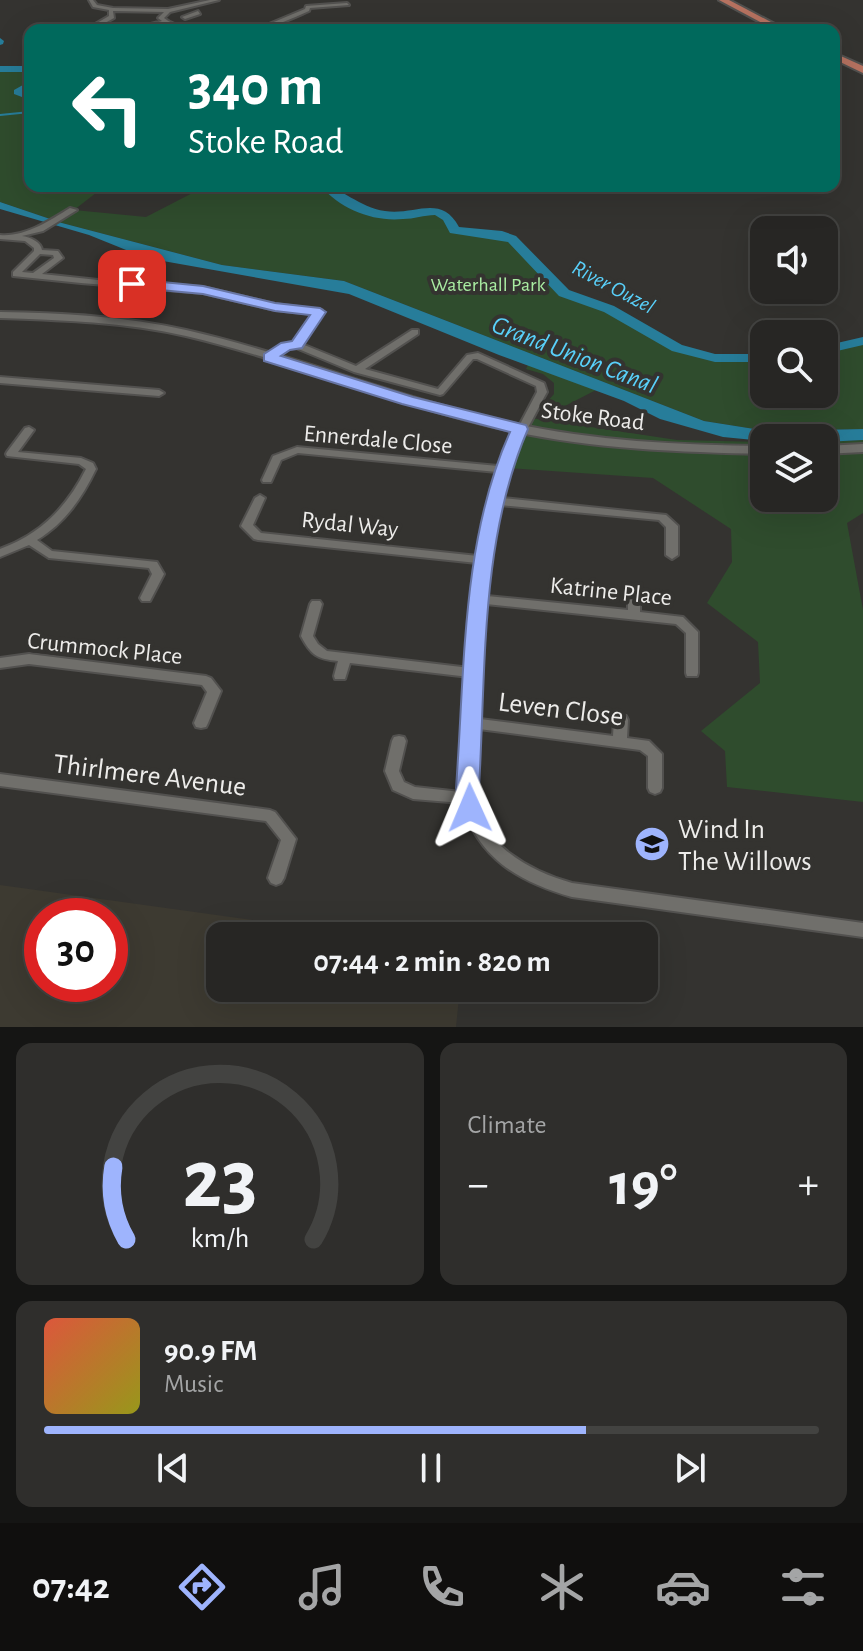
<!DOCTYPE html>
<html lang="en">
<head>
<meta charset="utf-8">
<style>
  :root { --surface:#272624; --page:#2f2e2c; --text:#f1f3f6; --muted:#a4a5a6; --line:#434341; --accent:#9eb4fd }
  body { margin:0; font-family:"Alegreya Sans",sans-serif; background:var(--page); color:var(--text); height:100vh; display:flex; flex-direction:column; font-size:30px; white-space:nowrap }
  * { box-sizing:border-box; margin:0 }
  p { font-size:26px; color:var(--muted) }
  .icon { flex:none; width:44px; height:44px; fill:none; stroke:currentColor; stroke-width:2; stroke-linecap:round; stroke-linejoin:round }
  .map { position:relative; height:1027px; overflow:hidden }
  .side { display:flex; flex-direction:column; gap:16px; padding:16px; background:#151514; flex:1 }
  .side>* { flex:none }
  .top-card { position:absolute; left:24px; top:24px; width:816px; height:168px; border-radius:16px; box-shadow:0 8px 32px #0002,0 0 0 2px var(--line); background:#00695c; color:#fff; overflow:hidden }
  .tools { position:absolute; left:750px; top:216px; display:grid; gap:16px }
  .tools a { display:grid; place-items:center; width:88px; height:88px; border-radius:16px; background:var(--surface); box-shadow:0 8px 32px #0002,0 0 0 2px var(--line); font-size:40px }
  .speed { position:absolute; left:24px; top:898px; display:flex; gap:16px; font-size:40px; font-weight:700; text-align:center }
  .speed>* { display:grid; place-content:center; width:104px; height:104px; border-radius:50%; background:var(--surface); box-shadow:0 8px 32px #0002,0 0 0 2px var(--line); line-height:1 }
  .speed .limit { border:12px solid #d22; background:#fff; color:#111 }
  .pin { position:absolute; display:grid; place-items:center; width:68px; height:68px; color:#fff; margin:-34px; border-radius:16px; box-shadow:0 4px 12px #0006 }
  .me { position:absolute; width:88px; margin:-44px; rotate:359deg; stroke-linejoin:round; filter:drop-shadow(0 0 6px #0008) }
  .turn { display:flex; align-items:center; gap:28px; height:168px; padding:0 32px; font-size:36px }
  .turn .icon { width:104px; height:104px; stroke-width:2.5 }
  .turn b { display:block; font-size:56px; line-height:68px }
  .big { font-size:60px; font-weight:700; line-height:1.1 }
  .side .widget { flex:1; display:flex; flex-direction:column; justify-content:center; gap:12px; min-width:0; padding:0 28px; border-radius:16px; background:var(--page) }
  .side .dial { align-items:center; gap:0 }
  .dial svg { height:208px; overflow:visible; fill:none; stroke:var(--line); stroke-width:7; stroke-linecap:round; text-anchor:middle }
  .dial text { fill:var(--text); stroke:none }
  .song { display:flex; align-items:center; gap:24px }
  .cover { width:96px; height:96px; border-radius:12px; background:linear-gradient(135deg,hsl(10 70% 55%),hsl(60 70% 35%)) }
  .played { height:8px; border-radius:4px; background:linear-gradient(90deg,var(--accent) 70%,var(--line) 70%) }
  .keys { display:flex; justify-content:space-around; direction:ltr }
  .heat { display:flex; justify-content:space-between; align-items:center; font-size:44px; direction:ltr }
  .side .tiles { flex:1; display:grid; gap:16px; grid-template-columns:1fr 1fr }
  .widget:last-child { grid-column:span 2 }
  .trip { position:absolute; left:206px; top:922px; width:452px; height:80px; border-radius:16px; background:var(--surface); box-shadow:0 8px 32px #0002,0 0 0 2px var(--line); font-weight:700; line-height:80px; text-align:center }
  .tabs { display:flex; height:128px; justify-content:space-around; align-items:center; background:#100f0e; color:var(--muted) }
  .tabs .icon { width:56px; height:56px }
  .tabs .on { color:var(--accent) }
  .tabs b { font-size:36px; color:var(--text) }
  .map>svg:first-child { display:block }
</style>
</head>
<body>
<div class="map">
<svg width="863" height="1027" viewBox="0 0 863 1027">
  <rect width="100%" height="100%" fill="#343330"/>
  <path fill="#3d3a31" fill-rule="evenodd" d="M0 885 368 936H220V988H460L456 1027H0ZM42 916H110V984H42Z"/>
  <path fill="#2f4c2d" d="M0 69H30V84L17 92 30 97V186H105L74 210 146 217 206 186H327C343 206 375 217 401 216 414 215 425 210 438 211L448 218 454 230 502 235 512 239 564 293 609 309 677 348 715 358H764V394H824V350L863 341V429L767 431 704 421 344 281 222 265 62 223 0 202Z
    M528 365 596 390 565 406 547 402 554 394V383L543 374 526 369Z
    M531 418 677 440 764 442V498H824V442L863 440V513L847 523 863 610V802L727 787 725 751 701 731 760 683 758 642 707 603 732 562 731 529 653 478 508 468Z"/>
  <path fill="#277d9a" d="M0 202 62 223 222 265 344 281 704 421 767 431 863 429V440L824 442V438H764V441L723 437 660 419 624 401 499 355 349 294 146 258 89 235 0 209Z"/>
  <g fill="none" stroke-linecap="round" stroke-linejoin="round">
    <path stroke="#277d9a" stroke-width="2" d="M0 115 30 112"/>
    <path fill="#277d9a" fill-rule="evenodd" d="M0 38 4 41 3 44 0 45Z
      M0 66H30V72H0Z
      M30 81V88L25 92 30 94V100L14 94V90Z
      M321 186C341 186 359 208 385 211 414 216 441 193 459 227L502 231 516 236 569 290 614 306 682 345 715 354H764V362H715L672 351 604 312 559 296 508 242 450 233 443 220 435 215C424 215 414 219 403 219 373 222 340 209 321 186Z
      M863 337V345L824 354V346Z"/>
    <defs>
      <path id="minor" d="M89 0H93L97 5 113 8 168 9 210 0H219L170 12 164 18C183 33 210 27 232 28L235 30H185L164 23 138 30H129L162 21 158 18 164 12 113 11 114 18 92 30H85L109 16V10L93 7Z
        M347 3 349 5 310 8 309 11C288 20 268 30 245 30L269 24 305 9 306 6Z
        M198 11 200 14 185 19 182 17Z
        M313 26 315 29 305 30Z
        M70 208 77 210 43 231 22 236C30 237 41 242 42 250L58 251 63 258 42 274 98 280 120 264H123V268L107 280 203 287 275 304 322 310 323 312 302 344 356 366 412 330H418V334L365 369 438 389 467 355 478 353 544 383 547 392 542 401 558 405 560 407 555 410 539 407 509 463 502 498 666 515 678 526V555L672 559 666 555V527L659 520 500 505 489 560 487 596 628 610V599L630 596H638L640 599V612L683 617 698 632V673L697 676H687L686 673V633L676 624 486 604 480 719 613 736 614 720 616 716 621 715 626 716 628 720 627 738 649 741 662 754V788L660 792 655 794 650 792 648 788V756L640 750 479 729C478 750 473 778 475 797 480 845 532 872 572 883L863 923V937L572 897C520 882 478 859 462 803L413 799 393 790 385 771 392 741 394 737 399 736 404 737 406 741 399 771 404 782 415 787 461 792 466 726 464 723 466 719 469 677 350 663 345 679H335L334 676 338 661C317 659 311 655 301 636L310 604 312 601H320L322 604 313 636 318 644 327 651 470 668 474 601 473 599 475 596 477 563 258 540 254 539 241 526 255 498 260 495 265 498 253 525 261 533 478 556 497 472 298 453 281 460 271 482H263L262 480 273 456 297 447 498 466 537 392 536 386 477 359H473L443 394 440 395 354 372 296 348 287 349 269 361 264 358 266 356 281 345 294 343 313 314 275 310 203 293 81 283 13 276V272L34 251V248L25 241 0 239V235C25 237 49 221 70 208ZM40 254 53 255 54 258 33 273 22 272Z
        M0 377 159 390 164 393 159 396 0 383Z
        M29 427 34 430 18 452 81 458 93 463 96 469C82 498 65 523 37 540L52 551 157 562 164 574 150 601H142L140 598 152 574 149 568 49 558 29 545 0 557V549C41 534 67 507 86 469L79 464 7 456 6 454 7 452 25 428Z
        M29 654 206 676 211 678 221 691 208 723 206 727 201 728 196 727 194 723 207 692 202 685 29 664 0 668V658Z
        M0 774 270 810 275 812 296 839 284 878 281 883 276 885 271 883 268 878 281 840 266 821 0 786Z"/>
      <path id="tertiary" d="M0 312C62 313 125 316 186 330 296 355 401 399 512 423 594 441 679 445 764 446V454C679 452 594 449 511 431 401 407 296 362 186 336 125 322 62 320 0 318Z
        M863 444V452L824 454V446Z"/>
      <path id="trunk" d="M719 0H729L786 30H775Z
        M834 53 863 66V73L834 59Z"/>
    </defs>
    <use href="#minor" stroke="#52514f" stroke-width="4"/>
    <use href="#tertiary" stroke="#52514f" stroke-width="4"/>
    <use href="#trunk" stroke="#52514f" stroke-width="4"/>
    <use href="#minor" fill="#706f6b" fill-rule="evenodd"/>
    <use href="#tertiary" fill="#706f6b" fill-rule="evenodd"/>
    <use href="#trunk" fill="#b67260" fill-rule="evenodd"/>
  </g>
  <path fill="#9eb4fd" stroke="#6775a4" stroke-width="2" d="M132 279 203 286 275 303 320 308 326 312 302 348 290 350 281 356 413 397 526 425 528 429C480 540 486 669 479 788L482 808 478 815 470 818 461 815 456 788C465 670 461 541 510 432L402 404 264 361V354L281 343 292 341 310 315 275 311 203 294 128 287 126 284Z"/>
  <defs>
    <symbol id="school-disc" viewBox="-11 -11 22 22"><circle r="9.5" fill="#9eb4fd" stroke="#343330"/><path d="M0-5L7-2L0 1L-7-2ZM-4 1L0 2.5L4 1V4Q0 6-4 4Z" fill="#111"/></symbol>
  </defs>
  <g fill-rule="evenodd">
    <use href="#school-disc" x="632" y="824" width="40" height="40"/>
  </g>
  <g text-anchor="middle" stroke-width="8" stroke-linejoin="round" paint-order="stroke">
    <g font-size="20" fill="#a9eca2" stroke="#343330">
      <text x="488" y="291">Waterhall Park</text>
    </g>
    <g font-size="22" font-style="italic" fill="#59d0fa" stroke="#343330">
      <text transform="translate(614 286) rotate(28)" y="8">River Ouzel</text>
    </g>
    <g font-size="24" fill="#edecea" stroke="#343330">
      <text transform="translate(593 416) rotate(7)" y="8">Stoke Road</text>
      <text transform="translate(378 439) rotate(5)" y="8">Ennerdale Close</text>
      <text transform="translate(350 524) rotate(6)" y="8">Rydal Way</text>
      <text transform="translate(611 591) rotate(6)" y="8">Katrine Place</text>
      <text transform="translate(105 648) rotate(6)" y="8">Crummock Place</text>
    </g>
    <g font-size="26" font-style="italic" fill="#59d0fa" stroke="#343330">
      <text transform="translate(575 354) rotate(21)" y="9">Grand Union Canal</text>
    </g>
    <g font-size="28" fill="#edecea" stroke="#343330">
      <text transform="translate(561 708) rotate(7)" y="10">Leven Close</text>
      <text transform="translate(150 774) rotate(7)" y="10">Thirlmere Avenue</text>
    </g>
    <g font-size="28" fill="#edecea" stroke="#343330" text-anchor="start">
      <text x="678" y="838">Wind In<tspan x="678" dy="32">The Willows</tspan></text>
    </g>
  </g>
</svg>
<div class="tools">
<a><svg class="icon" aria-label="sound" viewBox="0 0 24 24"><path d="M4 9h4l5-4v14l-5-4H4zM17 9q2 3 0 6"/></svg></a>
<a><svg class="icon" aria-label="search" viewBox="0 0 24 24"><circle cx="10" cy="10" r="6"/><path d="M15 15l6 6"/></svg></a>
<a><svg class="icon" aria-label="layers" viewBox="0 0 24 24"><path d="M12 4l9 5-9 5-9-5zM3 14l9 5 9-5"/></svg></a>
</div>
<div class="speed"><div class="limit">30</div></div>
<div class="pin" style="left:132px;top:284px;background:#d93025"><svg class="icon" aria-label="arrive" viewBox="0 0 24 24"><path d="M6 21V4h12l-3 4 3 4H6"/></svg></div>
<svg class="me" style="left:470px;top:808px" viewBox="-20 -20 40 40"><path d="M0-17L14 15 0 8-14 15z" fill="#9eb4fd" stroke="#fff" stroke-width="4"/></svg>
<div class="trip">07:44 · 2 min · 820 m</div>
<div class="top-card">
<div class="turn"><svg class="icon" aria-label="left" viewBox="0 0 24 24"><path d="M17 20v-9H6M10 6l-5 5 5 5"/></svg><div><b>340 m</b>Stoke Road</div></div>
</div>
</div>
<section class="side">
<div class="tiles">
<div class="widget dial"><svg viewBox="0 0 100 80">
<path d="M14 69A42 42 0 1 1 86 69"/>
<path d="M14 69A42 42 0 0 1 9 41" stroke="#9eb4fd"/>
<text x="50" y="56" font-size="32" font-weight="700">23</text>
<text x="50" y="72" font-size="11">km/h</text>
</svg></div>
<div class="widget"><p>Climate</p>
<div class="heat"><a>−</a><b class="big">19°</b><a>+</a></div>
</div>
<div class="widget">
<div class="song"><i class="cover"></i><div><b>90.9 FM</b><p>Music</p></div></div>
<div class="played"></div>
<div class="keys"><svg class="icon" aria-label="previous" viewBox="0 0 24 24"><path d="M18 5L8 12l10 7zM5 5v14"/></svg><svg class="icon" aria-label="pause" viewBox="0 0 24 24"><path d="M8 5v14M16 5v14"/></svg><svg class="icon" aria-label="next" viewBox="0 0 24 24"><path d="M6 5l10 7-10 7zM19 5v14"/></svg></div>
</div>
</div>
</section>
<nav class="tabs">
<b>07:42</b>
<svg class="icon on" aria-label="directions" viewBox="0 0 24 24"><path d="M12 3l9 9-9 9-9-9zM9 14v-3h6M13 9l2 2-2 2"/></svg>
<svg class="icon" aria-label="music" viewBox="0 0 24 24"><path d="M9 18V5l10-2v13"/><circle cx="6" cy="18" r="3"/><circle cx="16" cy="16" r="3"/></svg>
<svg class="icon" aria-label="phone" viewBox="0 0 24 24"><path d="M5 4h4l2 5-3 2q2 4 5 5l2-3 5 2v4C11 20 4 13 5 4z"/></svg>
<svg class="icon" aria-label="climate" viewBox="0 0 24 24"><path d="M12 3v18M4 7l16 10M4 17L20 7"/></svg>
<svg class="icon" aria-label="car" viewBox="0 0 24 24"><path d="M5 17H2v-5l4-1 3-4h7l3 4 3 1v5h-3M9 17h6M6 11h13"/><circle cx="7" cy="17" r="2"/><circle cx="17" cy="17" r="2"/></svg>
<svg class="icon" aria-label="filters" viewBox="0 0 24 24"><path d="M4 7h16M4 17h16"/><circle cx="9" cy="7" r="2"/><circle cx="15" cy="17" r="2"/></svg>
</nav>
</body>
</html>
